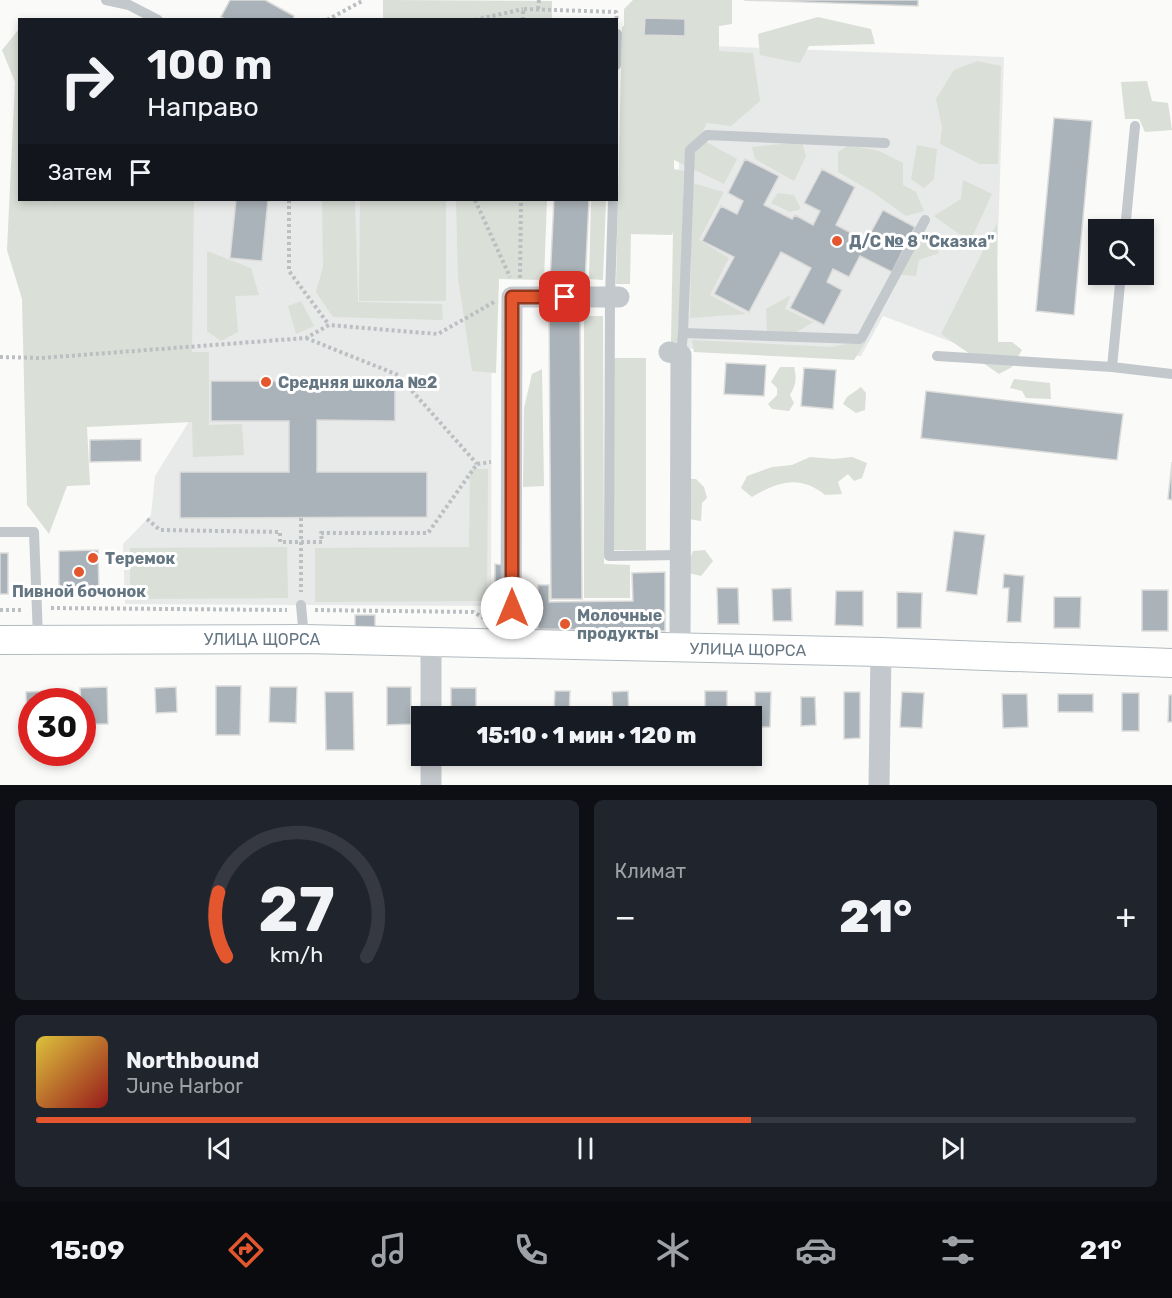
<!DOCTYPE html>
<html lang="ru">
<head>
<meta charset="utf-8">
<style>
  :root { --surface:#171b24; --page:#20242c; --text:#f1f3f6; --muted:#9ea1a6; --line:#363941; --accent:#e4572e }
  body { margin:0; font-family:Rubik,sans-serif; background:var(--page); color:var(--text); height:100vh; display:flex; flex-direction:column; font-size:22px; white-space:nowrap }
  * { box-sizing:border-box; margin:0 }
  p { font-size:20px; color:var(--muted) }
  .icon { flex:none; width:33px; height:33px; fill:none; stroke:currentColor; stroke-width:2; stroke-linecap:round; stroke-linejoin:round }
  .map { position:relative; height:785px; overflow:hidden }
  .sheet { display:flex; flex-direction:column; gap:15px; padding:15px; background:#0d0f14; flex:1 }
  .sheet>* { flex:none }
  .banner { position:absolute; left:18px; top:18px; width:600px; height:183px; border-radius:0px; box-shadow:0 3px 9px #0003; background:#171b24; color:var(--text); overflow:hidden }
  .buttons { position:absolute; left:1088px; top:219px; display:grid; gap:12px }
  .buttons a { display:grid; place-items:center; width:66px; height:66px; border-radius:0px; background:var(--surface); box-shadow:0 3px 9px #0003; font-size:30px }
  .speed { position:absolute; left:18px; top:688px; display:flex; gap:12px; font-size:30px; font-weight:700; text-align:center }
  .speed>* { display:grid; place-content:center; width:78px; height:78px; border-radius:50%; background:var(--surface); box-shadow:0 3px 9px #0003; line-height:1 }
  .speed .limit { border:9px solid #d22; background:#fff; color:#111 }
  .pin { position:absolute; display:grid; place-items:center; width:51px; height:51px; color:#fff; margin:-26px; border-radius:12px; box-shadow:0 3px 9px #0006 }
  .me { position:absolute; width:66px; margin:-33px; rotate:0deg; stroke-linejoin:round; filter:drop-shadow(0 0 4px #0008) }
  .turn { display:flex; align-items:center; gap:21px; height:126px; padding:0 30px; font-size:27px }
  .turn .icon { width:78px; height:78px; stroke-width:2.5 }
  .turn b { display:block; font-size:42px; line-height:51px }
  .then { display:flex; align-items:center; height:57px; padding:0 30px; background:#0003; gap:12px; font-size:22px }
  .big { font-size:45px; font-weight:800; line-height:1.1 }
  .sheet .widget { flex:1; display:flex; flex-direction:column; justify-content:center; gap:9px; min-width:0; padding:0 21px; border-radius:9px; background:var(--page) }
  .sheet .dial { align-items:center; gap:0 }
  .dial svg { height:156px; overflow:visible; fill:none; stroke:var(--line); stroke-width:7; stroke-linecap:round; text-anchor:middle }
  .dial text { fill:var(--text); stroke:none }
  .song { display:flex; align-items:center; gap:18px }
  .cover { width:72px; height:72px; border-radius:9px; background:linear-gradient(135deg,hsl(50 70% 55%),hsl(0 70% 35%)) }
  .played { height:6px; border-radius:3px; background:linear-gradient(90deg,var(--accent) 65%,var(--line) 65%) }
  .keys { display:flex; justify-content:space-around; direction:ltr }
  .heat { display:flex; justify-content:space-between; align-items:center; font-size:33px; direction:ltr }
  .sheet .tiles { flex:1; display:grid; gap:15px; grid-template-columns:1fr 1fr }
  .widget:last-child { grid-column:span 2 }
  .trip { position:absolute; left:411px; top:706px; width:351px; height:60px; border-radius:0px; background:var(--surface); box-shadow:0 3px 9px #0003; font-weight:800; line-height:60px; text-align:center }
  .tab-bar { display:flex; height:96px; justify-content:space-around; align-items:center; background:#090b0e; color:var(--muted) }
  .tab-bar .icon { width:42px; height:42px }
  .tab-bar .on { color:var(--accent) }
  .tab-bar b { font-size:27px; color:var(--text) }
  .map>svg:first-child { display:block }
</style>
</head>
<body>
<div class="map">
<svg width="1172" height="785" viewBox="0 0 1172 785">
  <rect width="100%" height="100%" fill="#fafaf8"/>
  <path fill="#e8e9e9" d="M683 45 1004 57 994 358 883 316 861 356 673 348Z
    M40 200H492L491 606 125 604 123 544 151 515 155 476 198 407Z"/>
  <path fill="#dadfd7" d="M383 0 552 1V19H383Z
    M633 0H732V24L719 26V51L753 53 760 101 731 126 707 123 699 138 737 159 724 184 674 160V169L684 171 679 342 671 343 673 232 672 235 631 234 630 284H616L622 27 624 26V9Z
    M818 17 871 29 875 44 809 46 800 63 760 55 758 34Z
    M19 29 20 200H49L50 206V200H194L192 352H209V425L242 424 244 455 193 457 192 422 87 427 90 485 67 486 49 534 27 505 22 299 7 250 15 82 2 50Z
    M977 61 1001 66 998 164H980L940 144 942 127 936 99 954 70Z
    M1147 81 1152 101 1168 103 1172 130 1145 132 1139 119H1125L1121 82Z
    M802 142 806 156 794 181 755 159 752 147Z
    M849 145 879 151 903 163V185L916 192 924 211 906 216 874 193 838 172V152Z
    M917 145 937 149 934 179 924 188 911 179Z
    M963 180 992 194 970 242 934 216 961 199Z
    M692 183 724 192 699 240 729 258 710 295 746 314 690 318Z
    M778 193 794 195 801 209 790 212 771 203Z
    M322 200H355L358 302 442 304 443 320 333 317 316 292 323 267Z
    M360 200H446V301H359Z
    M456 200H547L544 280 499 279 496 373 472 371 458 278Z
    M591 200H606L603 280 589 279Z
    M997 223 998 342H1012L1022 350 1012 367 999 374 941 334Z
    M929 232 939 253 919 260 916 276 893 274 905 252Z
    M207 251 251 268 259 295 235 296 238 332 221 341 207 331Z
    M791 295 785 309 813 322 797 332 767 335 766 309Z
    M301 301 314 326 296 334 288 306Z
    M584 316H603L604 564 630 565V598H584Z
    M692 340 832 347 867 340 854 360 694 352Z
    M614 358H646V550H614Z
    M780 367H794C797 379 796 385 790 395L794 403 789 411 772 409 768 404 777 395V388L771 382Z
    M542 369 544 486 523 487 524 408 532 374Z
    M1014 379 1050 383 1051 399 1026 398 1022 391 1010 388Z
    M861 387 866 393 865 410 856 413 843 404 847 397Z
    M810 457 834 459 852 457 867 463 862 478 854 481 848 474 838 482 842 494 825 495C800 474 777 482 752 497L741 488 747 476 772 467 792 465Z
    M470 469H488L487 601 315 602V548L469 547Z
    M688 479H696L704 487 707 498 702 503 701 521 688 519Z
    M287 547 288 598 130 599V548Z
    M705 550 713 561 701 576 689 573V561L693 551Z"/>
  <path fill="#aab3b9" stroke="#dcdcda" stroke-width="1.5" d="M230 0H265L294 16 293 20H227L221 17Z
    M744 0H918V6Z
    M645 18 685 19V36L644 35Z
    M1054 118 1092 121 1074 315 1036 311Z
    M745 159 779 176 764 205 792 219 795 215 813 225 820 211 804 203 822 169 855 187 836 225 866 241 883 210 915 227 892 272 860 256 849 277 833 269 827 282 842 290 824 325 790 308 811 268 781 252 749 312 714 294 734 257 702 241 721 206 737 214 743 201 728 193Z
    M236 200H268L262 261 230 258Z
    M554 200H589L585 283 550 281Z
    M549 315H580L582 599H551Z
    M726 363 766 365 764 396 724 394Z
    M804 368 836 370 833 409 801 406Z
    M211 381H395V421L317 420V472H427V517L180 518V472H289V421H211Z
    M926 391 1123 414 1117 460 921 438Z
    M141 439V461L90 462V440Z
    M1172 462V500L1168 499Z
    M954 531 985 535 977 595 946 591Z
    M98 550 99 593H59V551Z
    M0 553H8V594H0Z
    M495 564 503 565 502 586 495 585Z
    M665 572V631L538 629V585H549V602L633 601 632 573Z
    M1004 574 1024 576 1021 622H1007L1009 588H1003Z
    M717 588H738L739 624H718Z
    M791 588 792 621H773L772 589Z
    M1142 590H1168V631H1142Z
    M836 591H863V626L835 625Z
    M897 592 922 593 921 628H897Z
    M1054 597H1081L1080 628H1054Z
    M355 615H375V629L355 628Z
    M216 686H241L240 735H216Z
    M107 687 108 724H82L80 688Z
    M176 687 177 712 156 713 155 688Z
    M270 687H297L296 723 269 722Z
    M387 687H411V724L387 725Z
    M451 688H476V714H479V717H451Z
    M49 691 50 702H32V727H27L26 692Z
    M555 691H570L569 717H547V709H554Z
    M628 691 629 717H608V714H613L612 692Z
    M705 691H727V717H705Z
    M325 692H353L354 750H326Z
    M755 692H771L770 727H755Z
    M844 692H860V738L844 739Z
    M902 692 924 693 922 728 900 727Z
    M1122 693H1139V731H1122Z
    M1002 694H1027L1028 727 1003 728Z
    M1058 694H1093V712H1058Z
    M1169 695H1172V722H1168Z
    M801 697H815L816 725 801 726Z"/>
  <g fill="none" stroke-linecap="round" stroke-linejoin="round">
    <defs>
      <path id="secondary" d="M0 640 304 639 881 652 1172 663"/>
    </defs>
    <use href="#secondary" stroke="#b3babf" stroke-width="30"/>
    <path stroke="#bbbfc2" stroke-width="4" stroke-dasharray="3 3" stroke-linecap="butt" d="M538 9 539 0
      M327 20 364 0
      M475 20 523 9
      M523 20V9L616 12 617 21
      M289 200V271L329 325
      M475 200 510 277
      M520 278 521 200
      M306 338 398 375 477 464
      M0 357 41 358 306 338 329 325 438 334 494 302
      M301 518V592
      M147 519 160 530 280 532V542H322L321 533H428L477 464 491 462
      M51 608 287 610
      M0 610H23
      M315 610 473 612 486 619"/>
    <path stroke="#c3c8cc" stroke-width="10" d="M106 0 129 5 158 20
      M616 65 617 34
      M613 200 610 297 609 556 681 555
      M1125 230 1135 126
      M683 333 690 150 707 135 885 143
      M681 355 683 333 859 339 862 337 925 220
      M937 356 1112 367 1172 374
      M1112 367 1121 274
      M0 532H34L38 638
      M301 605 304 638"/>
    <path stroke="#c3c8cc" stroke-width="21" d="M669 352 681 355 680 647
      M431 642V717
      M511 644 512 297H619
      M431 756V785
      M879 785 881 652"/>
    <use href="#secondary" stroke="#fff" stroke-width="28"/>
  </g>
  <g fill="none" stroke-linecap="round" stroke-linejoin="round">
    <defs>
      <path id="route" d="M512 608V297H565"/>
    </defs>
    <use href="#route" stroke="#94391e" stroke-width="15"/>
    <use href="#route" stroke="#e4572e" stroke-width="10"/>
  </g>
  <g fill="#e4572e" stroke="#fff" stroke-width="2">
    <circle cx="837" cy="241" r="6"/>
    <circle cx="266" cy="382" r="6"/>
    <circle cx="93" cy="558" r="6"/>
    <circle cx="79" cy="572" r="6"/>
    <circle cx="565" cy="624" r="6"/>
  </g>
  <g text-anchor="middle" stroke-width="6" stroke-linejoin="round" paint-order="stroke">
    <g font-size="16" font-weight="bold" fill="#657683" stroke="#fff" text-anchor="start">
      <text x="849" y="247">Д/С № 8 "Сказка"</text>
      <text x="278" y="388">Средняя школа №2</text>
      <text x="105" y="564">Теремок</text>
      <text x="79" y="597" text-anchor="middle">Пивной бочонок</text>
      <text x="577" y="621">Молочные<tspan x="577" dy="18">продукты</tspan></text>
    </g>
    <g font-size="16" fill="#657683" stroke="#fff">
      <text x="262" y="645">УЛИЦА ЩОРСА</text>
      <text transform="translate(748 649) rotate(1)" y="6">УЛИЦА ЩОРСА</text>
    </g>
  </g>
</svg>
<div class="buttons">
<a><svg class="icon" aria-label="search" viewBox="0 0 24 24"><circle cx="10" cy="10" r="6"/><path d="M15 15l6 6"/></svg></a>
</div>
<div class="speed"><div class="limit">30</div></div>
<div class="pin" style="left:565px;top:297px;background:#d93025"><svg class="icon" aria-label="arrive" viewBox="0 0 24 24"><path d="M6 21V4h12l-3 4 3 4H6"/></svg></div>
<svg class="me" style="left:512px;top:608px" viewBox="-20 -20 40 40"><circle r="19" fill="#fff"/><path d="M0-13L10 11 0 6-10 11z" fill="#e4572e"/></svg>
<div class="trip">15:10 · 1 мин · 120 m</div>
<div class="banner">
<div class="turn"><svg class="icon" aria-label="right" viewBox="0 0 24 24"><path d="M7 20v-9h11M14 6l5 5-5 5"/></svg><div><b>100 m</b>Направо</div></div>
<div class="then">Затем<svg class="icon" aria-label="arrive" viewBox="0 0 24 24"><path d="M6 21V4h12l-3 4 3 4H6"/></svg></div>
</div>
</div>
<section class="sheet">
<div class="tiles">
<div class="widget dial"><svg viewBox="0 0 100 80">
<path d="M14 69A42 42 0 1 1 86 69"/>
<path d="M14 69A42 42 0 0 1 10 36" stroke="#e4572e"/>
<text x="50" y="56" font-size="32" font-weight="700">27</text>
<text x="50" y="72" font-size="11">km/h</text>
</svg></div>
<div class="widget"><p>Климат</p>
<div class="heat"><a>−</a><b class="big">21°</b><a>+</a></div>
</div>
<div class="widget">
<div class="song"><i class="cover"></i><div><b>Northbound</b><p>June Harbor</p></div></div>
<div class="played"></div>
<div class="keys"><svg class="icon" aria-label="previous" viewBox="0 0 24 24"><path d="M18 5L8 12l10 7zM5 5v14"/></svg><svg class="icon" aria-label="pause" viewBox="0 0 24 24"><path d="M8 5v14M16 5v14"/></svg><svg class="icon" aria-label="next" viewBox="0 0 24 24"><path d="M6 5l10 7-10 7zM19 5v14"/></svg></div>
</div>
</div>
</section>
<nav class="tab-bar">
<b>15:09</b>
<svg class="icon on" aria-label="directions" viewBox="0 0 24 24"><path d="M12 3l9 9-9 9-9-9zM9 14v-3h6M13 9l2 2-2 2"/></svg>
<svg class="icon" aria-label="music" viewBox="0 0 24 24"><path d="M9 18V5l10-2v13"/><circle cx="6" cy="18" r="3"/><circle cx="16" cy="16" r="3"/></svg>
<svg class="icon" aria-label="phone" viewBox="0 0 24 24"><path d="M5 4h4l2 5-3 2q2 4 5 5l2-3 5 2v4C11 20 4 13 5 4z"/></svg>
<svg class="icon" aria-label="climate" viewBox="0 0 24 24"><path d="M12 3v18M4 7l16 10M4 17L20 7"/></svg>
<svg class="icon" aria-label="car" viewBox="0 0 24 24"><path d="M5 17H2v-5l4-1 3-4h7l3 4 3 1v5h-3M9 17h6M6 11h13"/><circle cx="7" cy="17" r="2"/><circle cx="17" cy="17" r="2"/></svg>
<svg class="icon" aria-label="filters" viewBox="0 0 24 24"><path d="M4 7h16M4 17h16"/><circle cx="9" cy="7" r="2"/><circle cx="15" cy="17" r="2"/></svg>
<b>21°</b>
</nav>
</body>
</html>
